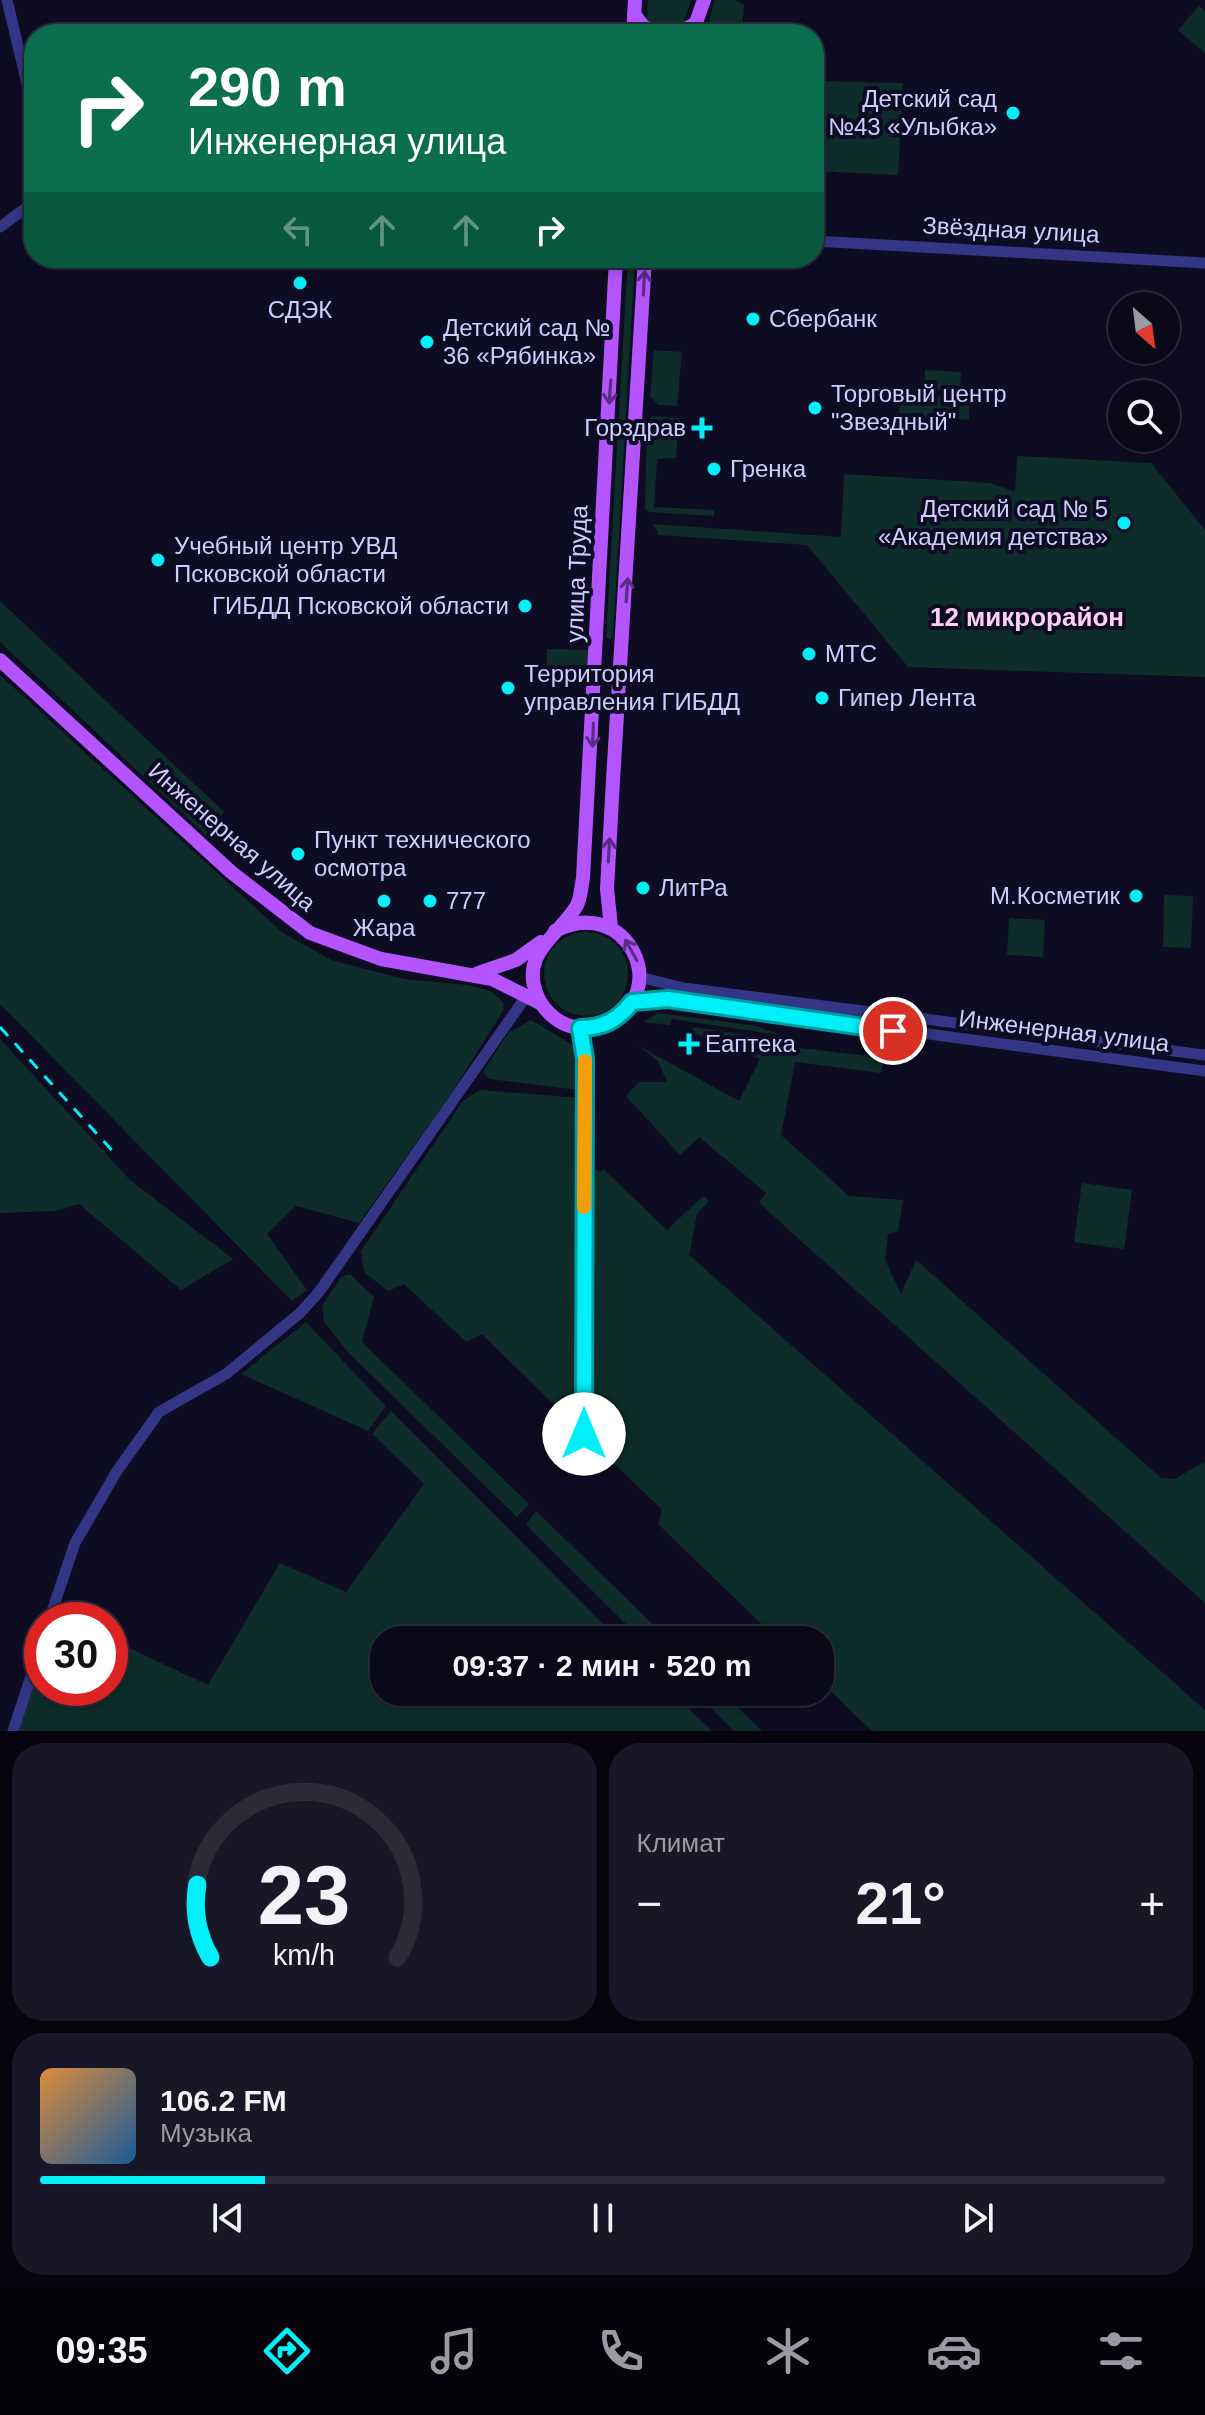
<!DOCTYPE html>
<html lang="ru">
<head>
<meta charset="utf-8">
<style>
  :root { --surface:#0a091a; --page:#181727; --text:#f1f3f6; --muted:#999aa2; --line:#2a2a39; --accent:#00eff8 }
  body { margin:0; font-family:Arial,sans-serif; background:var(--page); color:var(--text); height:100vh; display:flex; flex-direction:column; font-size:30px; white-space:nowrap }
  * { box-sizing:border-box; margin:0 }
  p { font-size:26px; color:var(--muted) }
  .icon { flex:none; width:44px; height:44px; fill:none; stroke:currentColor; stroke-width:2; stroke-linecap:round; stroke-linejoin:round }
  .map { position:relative; height:1731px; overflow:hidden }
  .sheet { display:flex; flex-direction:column; gap:12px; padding:12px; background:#06050e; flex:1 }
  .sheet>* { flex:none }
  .guide { position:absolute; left:24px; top:24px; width:800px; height:244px; border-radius:32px; box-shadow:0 4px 12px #0003,0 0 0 2px var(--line); background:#0b6e4f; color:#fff; overflow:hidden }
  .needle { width:52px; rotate:152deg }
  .tools { position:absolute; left:1108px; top:292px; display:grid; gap:16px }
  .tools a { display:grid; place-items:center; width:72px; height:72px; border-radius:50%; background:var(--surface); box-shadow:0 4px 12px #0003,0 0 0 2px var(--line); font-size:40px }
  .speed { position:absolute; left:24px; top:1602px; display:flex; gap:16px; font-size:40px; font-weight:700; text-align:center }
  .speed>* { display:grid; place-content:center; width:104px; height:104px; border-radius:50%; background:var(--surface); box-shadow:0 4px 12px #0003,0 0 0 2px var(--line); line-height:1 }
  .speed .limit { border:12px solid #d22; background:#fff; color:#111 }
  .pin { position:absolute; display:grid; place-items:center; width:68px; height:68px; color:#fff; margin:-34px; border:4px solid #fff; border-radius:50%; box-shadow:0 2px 8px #0007 }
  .me { position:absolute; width:88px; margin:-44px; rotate:0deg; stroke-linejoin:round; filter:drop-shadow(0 0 6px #0008) }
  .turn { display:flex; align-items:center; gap:28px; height:168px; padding:0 32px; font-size:36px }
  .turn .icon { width:104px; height:104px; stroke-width:2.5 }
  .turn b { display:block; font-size:56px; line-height:68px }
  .lanes { display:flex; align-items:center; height:76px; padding:0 32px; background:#0003; justify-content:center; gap:40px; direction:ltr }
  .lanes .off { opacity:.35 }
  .big { font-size:60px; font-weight:700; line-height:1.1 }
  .sheet .widget { flex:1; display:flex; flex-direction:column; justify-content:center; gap:12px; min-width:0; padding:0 28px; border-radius:32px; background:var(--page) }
  .sheet .dial { align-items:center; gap:0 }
  .dial svg { height:208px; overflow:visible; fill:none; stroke:var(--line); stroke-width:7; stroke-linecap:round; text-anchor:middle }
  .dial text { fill:var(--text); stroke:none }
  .song { display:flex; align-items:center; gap:24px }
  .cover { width:96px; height:96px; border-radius:12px; background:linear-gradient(135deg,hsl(30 70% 55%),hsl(210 70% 35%)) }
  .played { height:8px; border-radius:4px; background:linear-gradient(90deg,var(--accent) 20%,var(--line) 20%) }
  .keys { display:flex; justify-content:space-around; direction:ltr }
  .heat { display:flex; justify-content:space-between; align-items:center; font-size:44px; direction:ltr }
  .sheet .tiles { flex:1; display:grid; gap:12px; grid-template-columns:1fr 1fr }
  .widget:last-child { grid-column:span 2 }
  .trip { position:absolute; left:370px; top:1626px; width:464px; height:80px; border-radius:32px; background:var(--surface); box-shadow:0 4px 12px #0003,0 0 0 2px var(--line); font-weight:700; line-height:80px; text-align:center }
  .menu { display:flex; height:128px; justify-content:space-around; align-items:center; background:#04040a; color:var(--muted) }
  .menu .icon { width:56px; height:56px }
  .menu .active { color:var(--accent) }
  .menu b { font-size:36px; color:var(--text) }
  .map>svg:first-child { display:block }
</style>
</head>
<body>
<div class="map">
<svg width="1205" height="1731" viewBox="0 0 1205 1731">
  <rect width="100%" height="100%" fill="#0e0c22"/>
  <path fill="#0e2d2a" d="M648 0H691L684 22 664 29 647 21Z
    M715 0H734L744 5 742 34H705Z
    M1199 6 1205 11V53L1178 30Z
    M814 81 903 83 898 175 814 171Z
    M628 258H635L613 637 610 639 606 637Z
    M654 350 682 352 677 406 659 405 650 396Z
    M925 370 961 372 960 391 924 389Z
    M900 394 970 398 969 420 899 416Z
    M652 416 679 418 676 458 657 459 654 507 714 510V516L649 512 645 509 647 424Z
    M1017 456 1151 463 1205 530V677L908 667 807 545 659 535 653 524 841 537 844 474 990 483 1015 492Z
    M0 601 224 812 211 827 222 838 211 840 0 642Z
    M547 649 588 650 587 677 546 675Z
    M0 675 283 933 331 960 404 979 468 985 491 991 504 1003 503 1011 452 1092 359 1223 296 1206 267 1234 307 1290 292 1301 0 1004Z
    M1164 895 1193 896 1191 948 1163 947Z
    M1009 918 1045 920 1043 957 1007 955Z
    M544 974a42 42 0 1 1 84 0a42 42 0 1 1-84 0Z
    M658 1013 757 1026 780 1035 672 1019 670 1025 644 1022Z
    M531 1020 574 1046 580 1060 578 1090 489 1079 483 1072 508 1033Z
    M692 1027 747 1035 775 1045 884 1058 881 1073 795 1062 781 1135 849 1196 903 1200 898 1231 888 1234 885 1260 901 1294 916 1260 1161 1478 1174 1479 1205 1462V1603L791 1232 759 1202 766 1193 699 1137 680 1155 626 1096 639 1082H667L658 1061 639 1046 739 1101 760 1059 727 1042 695 1034Z
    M0 1039 130 1180 233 1259 181 1290 79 1204 55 1211 0 1213Z
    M480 1090 579 1098V1161L601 1172 603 1169 667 1230 703 1196 709 1201 697 1214 689 1255 1205 1710V1731H872L820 1681V1640H778L658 1524 662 1510 482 1334 466 1342 404 1284 388 1291 364 1272 361 1251 463 1101Z
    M1082 1183 1132 1190 1124 1249 1074 1242Z
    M350 1274 374 1297 362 1342 529 1504 517 1517 348 1352 324 1322 322 1306 341 1277Z
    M306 1322 386 1406 368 1431 241 1374Z
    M391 1411 619 1640H384V1692H672L712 1731H17L42 1651V1688H110V1639L208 1685 280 1563 346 1592 424 1484 372 1434Z
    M536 1511 669 1640H642L526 1525Z
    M694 1692H722L762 1731H734Z"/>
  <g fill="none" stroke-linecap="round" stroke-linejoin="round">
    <path stroke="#333585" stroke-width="11" d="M7 0 34 113
      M0 227 34 202
      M814 241 1205 263
      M639 977 684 988 1205 1055
      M632 1002 668 999 1205 1071
      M580 1028 585 1059 584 1434
      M49 1620 75 1543 117 1471 159 1412 226 1374 300 1313 319 1292 527 995
      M13 1731 42 1643"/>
    <path stroke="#b454ff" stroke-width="14" d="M634 14 644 27 662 34
      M633 34 635 0
      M675 34 695 24
      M692 34 704 0
      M0 660 231 872 310 933 381 959 492 979 540 1003
      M611 927 607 889 613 780 645 258
      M555 931C626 894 674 991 608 1023 595 1029 580 1030 567 1025 554 1020 542 1008 537 995 520 954 557 937 576 907 581 900 581 887 583 878L616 258
      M478 973 516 960 541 942"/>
    <path stroke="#00eff8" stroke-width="3" stroke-dasharray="12 10" stroke-linecap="butt" d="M0 1027 118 1157"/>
  </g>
  <defs><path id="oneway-shaft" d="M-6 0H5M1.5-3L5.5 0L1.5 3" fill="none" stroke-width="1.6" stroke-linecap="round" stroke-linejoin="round" transform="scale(2)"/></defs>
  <g stroke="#592c85">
    <use href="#oneway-shaft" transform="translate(644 283) rotate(-87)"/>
    <use href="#oneway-shaft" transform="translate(610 392) rotate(94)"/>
    <use href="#oneway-shaft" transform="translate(627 590) rotate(-86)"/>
    <use href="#oneway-shaft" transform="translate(593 735) rotate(92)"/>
    <use href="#oneway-shaft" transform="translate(609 850) rotate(-87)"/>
    <use href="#oneway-shaft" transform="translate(631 950) rotate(-119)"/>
  </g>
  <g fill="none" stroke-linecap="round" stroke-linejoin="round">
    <defs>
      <path id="route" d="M584 1434 585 1059 580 1028C603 1028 618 1020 632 1002L668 999 893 1031"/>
    </defs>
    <use href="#route" stroke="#009ba1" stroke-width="20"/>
    <use href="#route" stroke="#00eff8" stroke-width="14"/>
    <path stroke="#f59e0b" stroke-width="14" d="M584 1207 585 1061"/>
  </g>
  <g fill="#00eff8" stroke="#0e0c22" stroke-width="3">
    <circle cx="1013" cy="113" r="8"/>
    <circle cx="300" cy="283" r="8"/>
    <circle cx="753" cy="319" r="8"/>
    <circle cx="427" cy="342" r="8"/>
    <circle cx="815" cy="408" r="8"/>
    <path d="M698 416h8v8h8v8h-8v8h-8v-8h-8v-8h8z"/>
    <circle cx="714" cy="469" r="8"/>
    <circle cx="1124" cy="523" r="8"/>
    <circle cx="158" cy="560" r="8"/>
    <circle cx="525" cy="606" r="8"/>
    <circle cx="809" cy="654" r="8"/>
    <circle cx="508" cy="688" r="8"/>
    <circle cx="822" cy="698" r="8"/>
    <circle cx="298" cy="854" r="8"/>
    <circle cx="643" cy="888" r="8"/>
    <circle cx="1136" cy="896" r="8"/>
    <circle cx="384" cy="901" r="8"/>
    <circle cx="430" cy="901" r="8"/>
    <path d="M685 1032h8v8h8v8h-8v8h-8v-8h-8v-8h8z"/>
  </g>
  <g text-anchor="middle" stroke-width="8" stroke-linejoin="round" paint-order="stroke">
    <g font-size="24" fill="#cfcdff" stroke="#0e0c22" text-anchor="start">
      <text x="997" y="107" text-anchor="end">Детский сад<tspan x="997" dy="28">№43 «Улыбка»</tspan></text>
      <text x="300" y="318" text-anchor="middle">СДЭК</text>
      <text x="769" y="327">Сбербанк</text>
      <text x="443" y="336">Детский сад №<tspan x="443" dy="28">36 «Рябинка»</tspan></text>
      <text x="831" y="402">Торговый центр<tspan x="831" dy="28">"Звездный"</tspan></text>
      <text x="686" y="436" text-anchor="end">Горздрав</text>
      <text x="730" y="477">Гренка</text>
      <text x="1108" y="517" text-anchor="end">Детский сад № 5<tspan x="1108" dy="28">«Академия детства»</tspan></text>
      <text x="174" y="554">Учебный центр УВД<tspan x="174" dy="28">Псковской области</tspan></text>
      <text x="509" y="614" text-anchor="end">ГИБДД Псковской области</text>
      <text x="825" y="662">МТС</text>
      <text x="524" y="682">Территория<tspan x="524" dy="28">управления ГИБДД</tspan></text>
      <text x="838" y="706">Гипер Лента</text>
      <text x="314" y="848">Пункт технического<tspan x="314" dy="28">осмотра</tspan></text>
      <text x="659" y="896">ЛитРа</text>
      <text x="1120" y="904" text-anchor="end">М.Косметик</text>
      <text x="446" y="909">777</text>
      <text x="384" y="936" text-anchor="middle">Жара</text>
      <text x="705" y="1052">Еаптека</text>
    </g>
    <g font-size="24" fill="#cfcdff" stroke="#0e0c22">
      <text transform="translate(1011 230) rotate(3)" y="8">Звёздная улица</text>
      <text transform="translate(577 574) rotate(-88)" y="8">улица Труда</text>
      <text transform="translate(232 837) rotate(41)" y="8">Инженерная улица</text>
      <text transform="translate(1064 1031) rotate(7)" y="8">Инженерная улица</text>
    </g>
    <g font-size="26" font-weight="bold" fill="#ffcff1" stroke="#0e0c22">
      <text x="1027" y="626">12 микрорайон</text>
    </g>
  </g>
</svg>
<div class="tools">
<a><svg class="needle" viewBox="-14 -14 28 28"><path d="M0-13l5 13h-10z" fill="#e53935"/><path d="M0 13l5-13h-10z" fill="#999aa2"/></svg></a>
<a><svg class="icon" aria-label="search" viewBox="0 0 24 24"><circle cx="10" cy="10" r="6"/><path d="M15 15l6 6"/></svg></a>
</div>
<div class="speed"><div class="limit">30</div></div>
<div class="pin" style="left:893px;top:1031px;background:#d93025"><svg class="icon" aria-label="arrive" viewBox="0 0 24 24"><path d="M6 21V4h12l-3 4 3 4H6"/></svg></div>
<svg class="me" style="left:584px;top:1434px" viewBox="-20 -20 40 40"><circle r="19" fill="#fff"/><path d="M0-13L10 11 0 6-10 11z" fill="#00eff8"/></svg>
<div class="trip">09:37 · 2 мин · 520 m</div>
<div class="guide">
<div class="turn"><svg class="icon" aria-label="right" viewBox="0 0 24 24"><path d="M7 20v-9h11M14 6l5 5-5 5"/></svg><div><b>290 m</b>Инженерная улица</div></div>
<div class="lanes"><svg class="icon off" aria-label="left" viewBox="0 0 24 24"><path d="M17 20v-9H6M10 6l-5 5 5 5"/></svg><svg class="icon off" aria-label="ahead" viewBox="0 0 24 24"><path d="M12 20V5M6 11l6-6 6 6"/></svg><svg class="icon off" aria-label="ahead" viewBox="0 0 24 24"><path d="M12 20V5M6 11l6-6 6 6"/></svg><svg class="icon" aria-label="right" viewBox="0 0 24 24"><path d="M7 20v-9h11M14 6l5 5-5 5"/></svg></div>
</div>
</div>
<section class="sheet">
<div class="tiles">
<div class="widget dial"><svg viewBox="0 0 100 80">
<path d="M14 69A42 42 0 1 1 86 69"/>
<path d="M14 69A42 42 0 0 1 9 41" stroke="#00eff8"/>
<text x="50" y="56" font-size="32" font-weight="700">23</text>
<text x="50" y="72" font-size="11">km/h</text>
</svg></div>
<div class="widget"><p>Климат</p>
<div class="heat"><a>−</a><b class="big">21°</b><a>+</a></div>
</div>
<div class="widget">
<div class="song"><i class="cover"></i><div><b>106.2 FM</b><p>Музыка</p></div></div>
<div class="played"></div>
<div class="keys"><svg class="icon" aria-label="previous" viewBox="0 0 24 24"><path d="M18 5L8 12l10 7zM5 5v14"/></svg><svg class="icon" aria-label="pause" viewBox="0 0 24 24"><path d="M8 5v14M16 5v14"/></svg><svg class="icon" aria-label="next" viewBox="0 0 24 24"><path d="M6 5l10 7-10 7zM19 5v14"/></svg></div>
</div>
</div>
</section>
<nav class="menu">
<b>09:35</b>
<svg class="icon active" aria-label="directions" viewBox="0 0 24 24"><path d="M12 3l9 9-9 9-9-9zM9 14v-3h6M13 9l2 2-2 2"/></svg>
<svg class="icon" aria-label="music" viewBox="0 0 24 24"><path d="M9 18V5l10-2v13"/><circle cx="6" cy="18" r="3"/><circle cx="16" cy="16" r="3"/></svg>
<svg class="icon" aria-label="phone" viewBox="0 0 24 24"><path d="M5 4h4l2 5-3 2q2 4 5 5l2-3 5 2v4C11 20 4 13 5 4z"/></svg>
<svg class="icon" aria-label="climate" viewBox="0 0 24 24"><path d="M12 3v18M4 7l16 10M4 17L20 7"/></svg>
<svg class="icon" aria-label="car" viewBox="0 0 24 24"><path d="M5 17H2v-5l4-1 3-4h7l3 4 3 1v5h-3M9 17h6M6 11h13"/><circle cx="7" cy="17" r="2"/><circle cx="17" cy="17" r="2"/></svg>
<svg class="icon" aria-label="filters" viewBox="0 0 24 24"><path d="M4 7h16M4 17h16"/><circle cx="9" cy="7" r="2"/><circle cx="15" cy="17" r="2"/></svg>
</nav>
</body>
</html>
